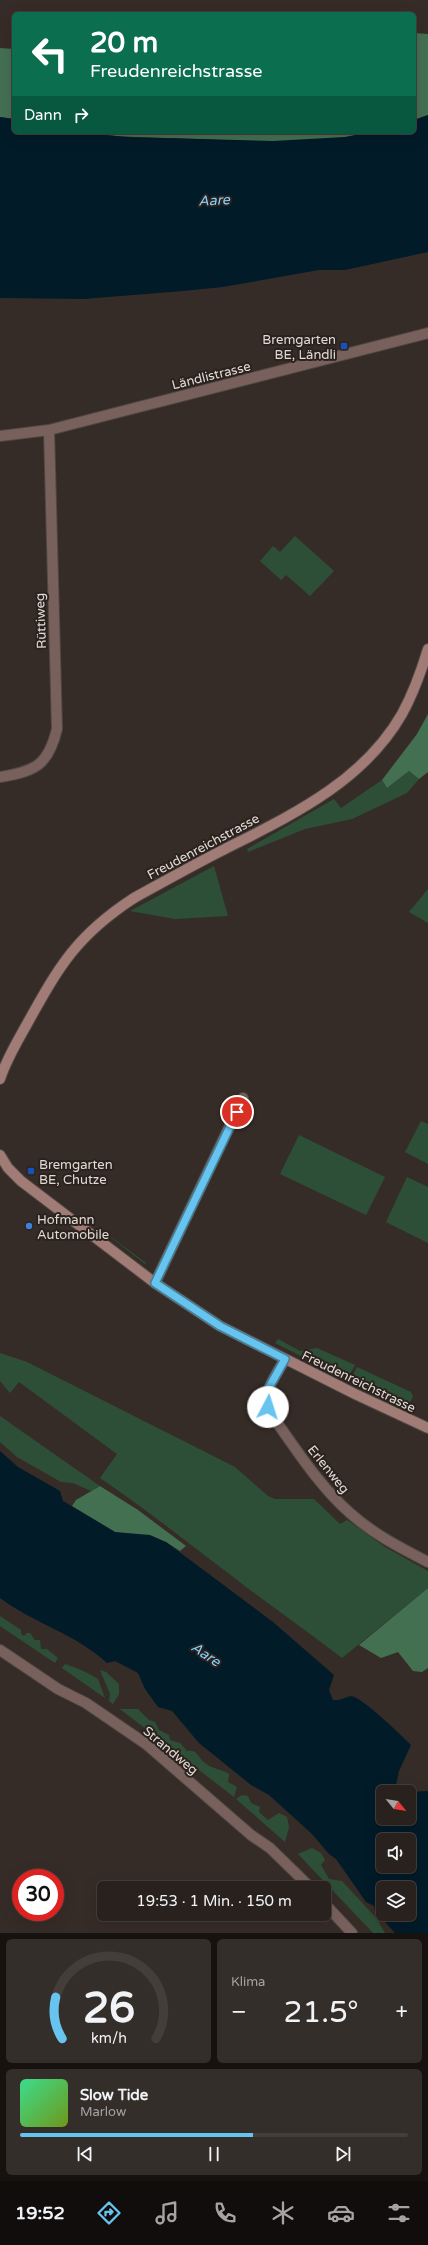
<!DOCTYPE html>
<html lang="de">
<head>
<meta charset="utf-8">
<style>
  :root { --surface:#28211d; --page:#342e2a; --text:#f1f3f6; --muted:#a5a3a4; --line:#443e3b; --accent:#66c4ef }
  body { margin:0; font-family:"Varela Round",sans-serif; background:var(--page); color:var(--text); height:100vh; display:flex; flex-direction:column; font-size:15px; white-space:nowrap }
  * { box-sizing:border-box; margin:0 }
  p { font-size:13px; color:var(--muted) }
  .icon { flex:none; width:22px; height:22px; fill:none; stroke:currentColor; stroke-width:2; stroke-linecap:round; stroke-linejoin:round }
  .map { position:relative; height:1933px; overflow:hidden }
  .panel { display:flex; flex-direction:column; gap:6px; padding:6px; background:#161210; flex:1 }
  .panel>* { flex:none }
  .hud { position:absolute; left:12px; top:12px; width:404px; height:122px; border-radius:6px; box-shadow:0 4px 16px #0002,0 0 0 1px var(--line); background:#0b6e4f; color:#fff; overflow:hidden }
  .needle { width:26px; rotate:120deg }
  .buttons { position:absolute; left:376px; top:1785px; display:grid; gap:8px }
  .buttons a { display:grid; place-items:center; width:40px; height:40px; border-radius:6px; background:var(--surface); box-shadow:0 4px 16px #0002,0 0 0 1px var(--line); font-size:20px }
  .speed { position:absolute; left:12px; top:1869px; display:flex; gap:8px; font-size:20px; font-weight:700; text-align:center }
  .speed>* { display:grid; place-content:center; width:52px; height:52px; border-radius:50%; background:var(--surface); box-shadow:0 4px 16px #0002,0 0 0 1px var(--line); line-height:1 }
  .speed .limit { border:6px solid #d22; background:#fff; color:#111 }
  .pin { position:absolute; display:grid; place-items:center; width:34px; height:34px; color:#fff; margin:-17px; border:2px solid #fff; border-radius:50%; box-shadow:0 1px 4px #0007 }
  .me { position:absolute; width:44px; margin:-22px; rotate:5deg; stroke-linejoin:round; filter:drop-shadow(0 0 3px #0008) }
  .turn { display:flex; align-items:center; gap:14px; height:84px; padding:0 12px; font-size:18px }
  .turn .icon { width:52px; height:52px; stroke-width:2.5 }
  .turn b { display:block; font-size:28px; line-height:34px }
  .then { display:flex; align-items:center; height:38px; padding:0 12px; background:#0003; gap:8px; font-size:15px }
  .big { font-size:30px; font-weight:600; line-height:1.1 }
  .panel .tile { flex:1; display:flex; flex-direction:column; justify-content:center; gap:6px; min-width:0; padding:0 14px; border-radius:6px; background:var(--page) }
  .panel .dial { align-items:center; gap:0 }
  .dial svg { height:104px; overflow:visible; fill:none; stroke:var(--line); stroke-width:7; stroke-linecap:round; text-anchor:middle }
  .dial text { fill:var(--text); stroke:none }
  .song { display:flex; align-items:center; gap:12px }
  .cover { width:48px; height:48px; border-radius:6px; background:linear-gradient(135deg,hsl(150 70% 55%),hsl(80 70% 35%)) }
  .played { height:4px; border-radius:2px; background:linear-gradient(90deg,var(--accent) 60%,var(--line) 60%) }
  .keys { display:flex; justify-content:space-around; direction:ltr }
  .heat { display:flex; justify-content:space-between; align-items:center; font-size:22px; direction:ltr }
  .panel .tiles { flex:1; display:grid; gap:6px; grid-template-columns:1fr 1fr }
  .tile:last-child { grid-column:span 2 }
  .trip { position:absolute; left:97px; top:1881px; width:234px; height:40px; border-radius:6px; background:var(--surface); box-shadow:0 4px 16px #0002,0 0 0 1px var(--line); font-weight:600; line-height:40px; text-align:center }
  .tab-bar { display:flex; height:64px; justify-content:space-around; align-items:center; background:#100d0c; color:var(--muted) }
  .tab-bar .icon { width:28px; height:28px }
  .tab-bar .current { color:var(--accent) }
  .tab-bar b { font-size:18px; color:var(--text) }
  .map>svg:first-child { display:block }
</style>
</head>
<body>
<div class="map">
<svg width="428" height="1933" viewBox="0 0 428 1933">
  <rect width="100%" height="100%" fill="#362c27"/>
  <path fill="#2d4f38" d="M295 536 334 571 310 596 286 575 281 580 260 561 273 546 280 552Z
    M409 771 419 779 407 793 352 819 305 829 248 852 247 849 334 799 341 808 382 780 387 788Z
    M214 866 228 916 175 919 130 911Z
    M428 889V923L409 912Z
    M421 1121 428 1124V1164L405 1152Z
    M299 1135 385 1177 366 1215 280 1174Z
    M407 1177 428 1187V1243L386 1222Z
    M91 1222 146 1263 145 1264Z
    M278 1339 300 1351 317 1348 355 1365 350 1374 314 1356 311 1361 275 1343Z
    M0 1353 27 1362 235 1467 268 1496 275 1499H314L340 1524 347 1520 385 1547 428 1571V1588L342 1658C306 1630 268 1604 232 1576 188 1543 146 1509 100 1478L117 1454 19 1382 10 1393 0 1381Z
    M357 1367 411 1392 413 1397 406 1408 350 1381Z
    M0 1416 100 1486 91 1491 73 1483 61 1482 17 1457 0 1442Z
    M0 1616 21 1630V1634L24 1636 27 1633H30L35 1640H40L41 1649H47L58 1658 55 1663 0 1626Z
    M65 1664C77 1668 87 1672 98 1679L105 1698 62 1668Z
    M100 1670 106 1672 119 1684V1694L113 1704 109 1701 110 1694Z
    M120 1709H138L149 1720 155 1722 159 1730 169 1735 170 1740 180 1743 187 1751C198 1749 198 1758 205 1763 212 1769 222 1769 229 1774L228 1782 237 1787 234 1797Z
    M242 1795 248 1796 251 1803 260 1807 259 1812 268 1820 279 1813 287 1817 289 1827 285 1842 236 1799Z
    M312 1848 321 1853 325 1860 321 1865 329 1879 342 1881 377 1919 385 1933H373L298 1854Z"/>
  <path fill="#447052" d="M414 33 428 34V115L414 120Z
    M0 48 14 49V119L0 117Z
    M77 132H371C314 146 253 141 195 139 156 137 116 138 77 132Z
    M428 714V772L419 779 409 771 387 788 382 780 417 734Z
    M100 1486 138 1510 186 1546 180 1551 166 1542 115 1532 72 1506 76 1500Z
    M428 1588V1668L422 1672 413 1671 398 1652 381 1658 359 1645Z"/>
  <path fill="#021b29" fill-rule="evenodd" d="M428 115V252L345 270H319L223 287 183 291 84 299 0 298V117L14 119V132H77L126 137 273 141 345 137 371 132H414V120Z
    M0 1451 18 1467 60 1491 63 1501 115 1532 150 1535 166 1542 273 1622 334 1675 329 1690 333 1700C340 1701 345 1697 351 1696 361 1696 402 1736 411 1745L399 1771 395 1790 397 1792H383V1818H409V1792L428 1791V1933H395L375 1911 374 1906 366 1902 336 1859 329 1854 312 1834 269 1795 251 1785 199 1743 172 1711 158 1707 145 1689 138 1673 115 1661 107 1663C76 1634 33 1623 0 1598ZM383 1840H409V1866H383ZM383 1888H409V1914H383Z"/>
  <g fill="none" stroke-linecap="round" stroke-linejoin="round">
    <defs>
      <path id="street" d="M0 436 49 430 428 333
        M0 777C35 771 48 766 57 729L49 430
        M155 1283 243 1098
        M285 1359C276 1376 260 1393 270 1413 295 1447 318 1485 350 1513 373 1534 401 1548 428 1562
        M0 1650 58 1689 86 1703 146 1744 251 1835 270 1848 311 1888
        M324 1903 352 1933"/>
      <path id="secondary" d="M0 1079C6 1060 17 1042 27 1024 59 966 77 935 134 898 165 881 195 864 225 849 292 815 363 782 402 714 413 694 421 672 428 649
        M0 1155 8 1168 21 1181 155 1283 220 1326 355 1394 428 1428"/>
    </defs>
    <use href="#street" stroke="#514843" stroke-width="12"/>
    <use href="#secondary" stroke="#514843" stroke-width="12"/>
    <use href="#street" stroke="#78615d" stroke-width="10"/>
    <use href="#secondary" stroke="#a17c77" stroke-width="10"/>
  </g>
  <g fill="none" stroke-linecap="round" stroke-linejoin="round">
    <defs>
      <path id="route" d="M237 1112 155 1283 220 1326 285 1359 267 1391 268 1407"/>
    </defs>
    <use href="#route" stroke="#427f9b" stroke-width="10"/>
    <use href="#route" stroke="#66c4ef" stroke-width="7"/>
  </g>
  <g fill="#1a4fb4" stroke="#2c221d" stroke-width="1.5">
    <rect x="340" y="342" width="8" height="8" rx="2"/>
    <rect x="27" y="1167" width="8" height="8" rx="2"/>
  </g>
  <circle fill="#3f7fe0" stroke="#2c221d" stroke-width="1.5" cx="29" cy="1226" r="4"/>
  <g text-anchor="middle" stroke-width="4" stroke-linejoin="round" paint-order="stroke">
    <g font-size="13" fill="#e0dad6" stroke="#2c221d" text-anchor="start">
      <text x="336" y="344" text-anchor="end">Bremgarten<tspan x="336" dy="15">BE, Ländli</tspan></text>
      <text x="39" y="1169">Bremgarten<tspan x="39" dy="15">BE, Chutze</tspan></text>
      <text x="37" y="1224">Hofmann<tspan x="37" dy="15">Automobile</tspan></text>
    </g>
    <g font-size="13" fill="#e0dad6" stroke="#2c221d">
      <text transform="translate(211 375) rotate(-14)" y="5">Ländlistrasse</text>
      <text transform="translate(40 621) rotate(-92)" y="5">Rüttiweg</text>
      <text transform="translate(203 846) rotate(-28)" y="5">Freudenreichstrasse</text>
      <text transform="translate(359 1381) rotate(26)" y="5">Freudenreichstrasse</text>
      <text transform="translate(329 1469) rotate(51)" y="5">Erlenweg</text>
      <text transform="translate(171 1750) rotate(40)" y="5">Strandweg</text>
    </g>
    <g font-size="14" font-style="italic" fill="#84d2fe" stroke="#2c221d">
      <text transform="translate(214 200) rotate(-3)" y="5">Aare</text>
      <text transform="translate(206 1654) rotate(34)" y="5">Aare</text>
    </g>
  </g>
</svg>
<div class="buttons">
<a><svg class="needle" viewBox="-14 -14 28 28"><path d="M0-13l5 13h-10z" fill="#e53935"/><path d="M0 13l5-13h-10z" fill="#a5a3a4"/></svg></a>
<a><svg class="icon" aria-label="sound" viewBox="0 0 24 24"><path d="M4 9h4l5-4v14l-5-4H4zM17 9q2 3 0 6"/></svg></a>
<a><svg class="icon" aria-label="layers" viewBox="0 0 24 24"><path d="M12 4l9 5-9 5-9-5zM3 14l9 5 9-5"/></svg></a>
</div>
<div class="speed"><div class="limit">30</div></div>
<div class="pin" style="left:237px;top:1112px;background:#d93025"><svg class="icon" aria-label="arrive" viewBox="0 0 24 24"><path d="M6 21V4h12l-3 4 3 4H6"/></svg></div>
<svg class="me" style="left:268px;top:1407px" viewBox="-20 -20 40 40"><circle r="19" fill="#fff"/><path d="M0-13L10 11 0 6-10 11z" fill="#66c4ef"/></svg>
<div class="trip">19:53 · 1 Min. · 150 m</div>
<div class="hud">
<div class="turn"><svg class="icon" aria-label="left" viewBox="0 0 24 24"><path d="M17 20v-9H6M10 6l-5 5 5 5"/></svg><div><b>20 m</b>Freudenreichstrasse</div></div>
<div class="then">Dann<svg class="icon" aria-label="right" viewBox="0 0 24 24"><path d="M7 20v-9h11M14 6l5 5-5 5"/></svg></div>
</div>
</div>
<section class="panel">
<div class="tiles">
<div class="tile dial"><svg viewBox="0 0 100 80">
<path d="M14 69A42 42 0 1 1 86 69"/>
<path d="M14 69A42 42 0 0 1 9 37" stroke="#66c4ef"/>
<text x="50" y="56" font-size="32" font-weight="700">26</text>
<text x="50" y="72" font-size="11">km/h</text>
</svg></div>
<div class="tile"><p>Klima</p>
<div class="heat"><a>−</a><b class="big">21.5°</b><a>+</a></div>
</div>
<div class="tile">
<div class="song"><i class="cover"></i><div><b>Slow Tide</b><p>Marlow</p></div></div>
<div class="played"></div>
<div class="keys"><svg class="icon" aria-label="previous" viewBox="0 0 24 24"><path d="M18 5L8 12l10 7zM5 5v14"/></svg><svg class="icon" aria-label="pause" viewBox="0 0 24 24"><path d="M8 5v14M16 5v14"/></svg><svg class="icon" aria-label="next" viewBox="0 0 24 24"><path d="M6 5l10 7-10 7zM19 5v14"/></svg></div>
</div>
</div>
</section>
<nav class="tab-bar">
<b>19:52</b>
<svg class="icon current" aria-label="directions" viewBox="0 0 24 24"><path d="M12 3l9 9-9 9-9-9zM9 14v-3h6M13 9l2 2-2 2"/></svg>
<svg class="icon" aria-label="music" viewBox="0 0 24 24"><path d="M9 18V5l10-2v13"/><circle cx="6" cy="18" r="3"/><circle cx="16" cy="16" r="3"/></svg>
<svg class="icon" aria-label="phone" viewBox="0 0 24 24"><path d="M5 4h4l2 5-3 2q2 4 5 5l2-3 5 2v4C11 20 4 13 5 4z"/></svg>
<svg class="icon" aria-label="climate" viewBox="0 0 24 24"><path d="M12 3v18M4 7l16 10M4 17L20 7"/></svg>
<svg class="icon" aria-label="car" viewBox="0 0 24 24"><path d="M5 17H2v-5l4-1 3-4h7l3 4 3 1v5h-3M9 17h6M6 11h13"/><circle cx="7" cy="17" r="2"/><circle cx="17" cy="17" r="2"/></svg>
<svg class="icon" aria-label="filters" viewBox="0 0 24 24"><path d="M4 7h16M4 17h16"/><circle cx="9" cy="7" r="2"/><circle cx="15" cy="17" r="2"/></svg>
</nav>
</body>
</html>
